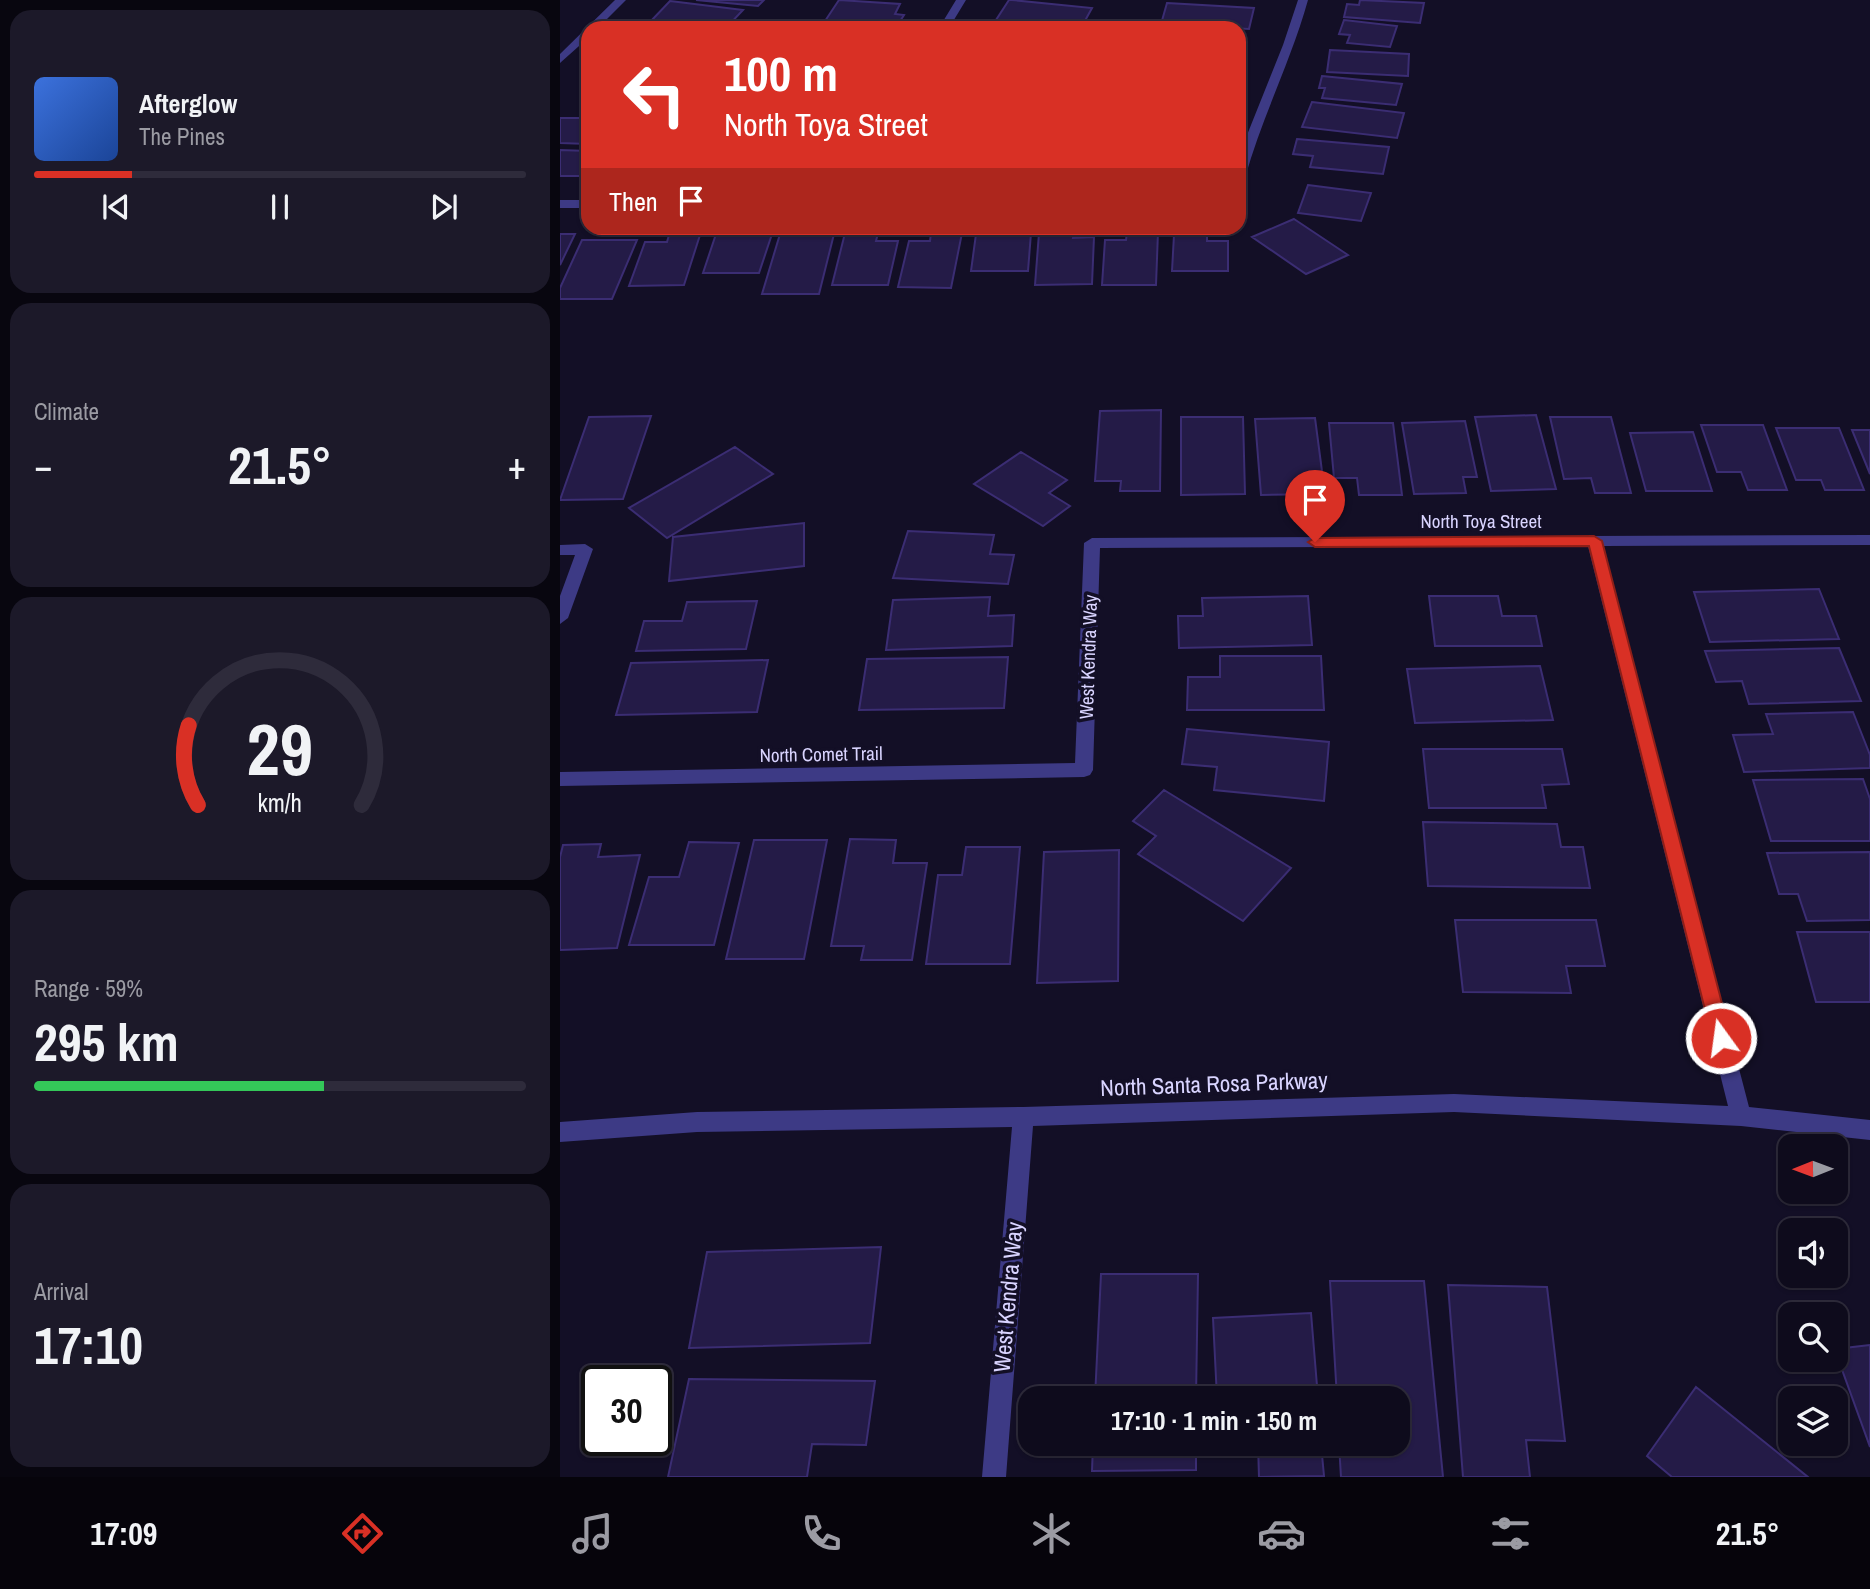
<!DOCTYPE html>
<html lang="en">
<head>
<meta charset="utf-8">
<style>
  :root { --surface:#0e0b1c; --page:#1c1929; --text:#f1f3f6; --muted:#9b9ba3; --line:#2e2b3b; --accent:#d93025 }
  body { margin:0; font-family:"Archivo Narrow",sans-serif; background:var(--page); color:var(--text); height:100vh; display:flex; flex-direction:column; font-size:26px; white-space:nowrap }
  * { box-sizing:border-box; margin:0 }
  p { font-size:23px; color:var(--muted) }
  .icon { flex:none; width:38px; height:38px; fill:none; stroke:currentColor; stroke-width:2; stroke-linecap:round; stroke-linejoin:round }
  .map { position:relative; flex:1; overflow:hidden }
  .details { display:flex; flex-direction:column; gap:10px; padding:10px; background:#08060f; width:560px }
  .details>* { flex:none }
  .guide { position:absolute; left:21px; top:21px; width:665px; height:214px; border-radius:21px; box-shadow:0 2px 5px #0004,0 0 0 2px var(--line); background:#d93025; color:#fff; overflow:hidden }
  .needle { width:46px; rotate:269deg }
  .buttons { position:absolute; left:1218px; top:1134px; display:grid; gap:14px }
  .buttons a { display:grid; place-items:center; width:70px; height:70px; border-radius:14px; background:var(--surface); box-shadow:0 2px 5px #0004,0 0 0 2px var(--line); font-size:35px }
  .speed { position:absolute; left:21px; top:1365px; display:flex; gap:14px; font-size:35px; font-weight:700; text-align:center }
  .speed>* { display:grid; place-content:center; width:91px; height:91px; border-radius:50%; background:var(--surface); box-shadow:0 2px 5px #0004,0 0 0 2px var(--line); line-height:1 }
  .speed .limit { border:4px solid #111; border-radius:10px; background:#fff; color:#111 }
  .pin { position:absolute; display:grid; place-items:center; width:60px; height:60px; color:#fff; margin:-72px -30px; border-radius:50% 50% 50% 0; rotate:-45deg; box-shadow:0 0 7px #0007 }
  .pin .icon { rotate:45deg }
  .me { position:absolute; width:77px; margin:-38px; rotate:346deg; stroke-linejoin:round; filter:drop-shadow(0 0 5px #0008) }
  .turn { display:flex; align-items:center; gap:24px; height:147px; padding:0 28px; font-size:32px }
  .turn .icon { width:91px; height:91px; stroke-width:2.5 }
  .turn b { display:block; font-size:49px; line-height:60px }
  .then { display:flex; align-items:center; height:66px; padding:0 28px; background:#0003; gap:14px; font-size:26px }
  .big { font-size:52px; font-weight:700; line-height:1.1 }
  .details .card { flex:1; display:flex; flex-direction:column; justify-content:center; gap:10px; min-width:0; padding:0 24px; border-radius:21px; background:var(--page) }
  .details .dial { align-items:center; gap:0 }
  .dial svg { height:182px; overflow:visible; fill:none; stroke:var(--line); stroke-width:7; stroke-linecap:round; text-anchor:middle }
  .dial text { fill:var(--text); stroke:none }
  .song { display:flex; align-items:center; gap:21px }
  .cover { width:84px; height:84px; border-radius:10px; background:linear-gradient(135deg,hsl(220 70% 55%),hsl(220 70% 35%)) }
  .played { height:7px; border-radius:4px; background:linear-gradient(90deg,var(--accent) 20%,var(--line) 20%) }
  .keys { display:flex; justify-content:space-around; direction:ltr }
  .heat { display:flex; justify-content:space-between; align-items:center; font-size:38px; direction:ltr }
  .charge { height:10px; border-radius:5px; background:linear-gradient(90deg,#34c759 59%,var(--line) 0) }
  .trip { position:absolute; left:458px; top:1386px; width:392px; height:70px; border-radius:21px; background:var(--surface); box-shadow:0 2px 5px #0004,0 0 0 2px var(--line); font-weight:700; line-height:70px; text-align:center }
  .tabs { display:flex; height:112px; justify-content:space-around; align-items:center; background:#06040b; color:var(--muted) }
  .tabs .icon { width:49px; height:49px }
  .tabs .selected { color:var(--accent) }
  .tabs b { font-size:32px; color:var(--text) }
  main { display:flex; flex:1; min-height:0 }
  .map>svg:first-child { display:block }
</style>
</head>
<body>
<main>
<section class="details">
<div class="card">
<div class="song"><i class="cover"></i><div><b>Afterglow</b><p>The Pines</p></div></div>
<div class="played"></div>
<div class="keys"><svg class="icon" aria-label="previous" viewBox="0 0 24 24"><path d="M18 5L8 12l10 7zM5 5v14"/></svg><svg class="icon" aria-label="pause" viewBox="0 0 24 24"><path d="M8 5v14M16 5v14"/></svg><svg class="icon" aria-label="next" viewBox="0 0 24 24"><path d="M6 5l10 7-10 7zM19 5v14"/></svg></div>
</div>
<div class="card"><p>Climate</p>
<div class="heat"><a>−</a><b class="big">21.5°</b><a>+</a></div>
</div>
<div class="card dial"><svg viewBox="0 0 100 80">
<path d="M14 69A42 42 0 1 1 86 69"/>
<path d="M14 69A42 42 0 0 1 10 34" stroke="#d93025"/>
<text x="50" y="56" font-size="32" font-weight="700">29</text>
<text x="50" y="72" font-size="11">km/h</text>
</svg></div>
<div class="card"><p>Range · 59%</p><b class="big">295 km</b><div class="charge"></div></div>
<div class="card"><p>Arrival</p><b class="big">17:10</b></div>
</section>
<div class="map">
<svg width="1310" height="1477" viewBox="0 0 1310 1477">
  <rect width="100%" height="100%" fill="#130f26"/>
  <path fill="#241b47" stroke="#3b2d73" stroke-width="2" d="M136 0H204L198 6Z
    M279 0 340 4 335 14 344 15 337 26 265 21Z
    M449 0H452L532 8 521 28 436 20Z
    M800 0 864 3 860 23 784 17 787 4 799 5Z
    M110 1 183 10 166 28 90 22Z
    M607 3 694 8 689 29 601 24Z
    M784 20 837 26 830 47 787 43 790 35 779 34Z
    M770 50 849 54 848 76 767 72Z
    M762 76 842 84 836 105 762 98 765 88H759Z
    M752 102 844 113 837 138 742 127Z
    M0 118H28V144L0 143Z
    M737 139 829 147 823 174 750 167 753 156 733 154Z
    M0 150 28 151V176H0Z
    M748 185 811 193 801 221 738 213Z
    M734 219 788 255 746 274 692 237Z
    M514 232 513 238 534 237 532 284 475 285 479 233Z
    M567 232H598L596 285H542L545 240H566Z
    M285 233H318L316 241H338L328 285H272Z
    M371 233H402L391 288 338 287 349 241H370Z
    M471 233 468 271H411L416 234Z
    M0 234H15L0 265Z
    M156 234H212L199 273H143Z
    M220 234H274L259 294H202Z
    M109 235H140L124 285 69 286 85 242H107Z
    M614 235H647V241H668V271H612Z
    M22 240H77L52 299H0V288Z
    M601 410 600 491H560L561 481H535L540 411Z
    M976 415 996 489 931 491 915 417Z
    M91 416 63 499 0 500 29 417Z
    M621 417H683L685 494 621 495Z
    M990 417H1051L1071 493H1035L1031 478 1004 479Z
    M755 418 765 494 701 495 695 419Z
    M905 421 917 477H903L906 493 854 494 842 423Z
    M769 423H833L842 495H799L797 478H774Z
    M1141 425H1203L1227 490H1188L1181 472H1157Z
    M1216 428H1279L1304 490H1265L1261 480H1236Z
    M1292 430H1310V474Z
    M1133 432 1152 491H1086L1070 433Z
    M175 447 213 474 107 538 69 508Z
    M461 452 507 480 489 493 510 506 483 526 414 484Z
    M244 523V566L109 581 113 537Z
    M348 531 434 535 430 554 454 555 448 584 333 578Z
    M1259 589 1279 639 1150 642 1134 592Z
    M748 596 752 645 619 648 618 616H643L642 598Z
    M869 596H938L942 616H976L982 646H875Z
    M430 597 428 616 454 615 452 646 326 650 333 600Z
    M197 601 186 649 76 651 84 621H122L127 602Z
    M1279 648 1301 701 1189 704 1182 681 1156 682 1145 651Z
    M660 656H761L764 710H627L628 677H660Z
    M448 657 444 708 299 710 307 659Z
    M208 660 197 712 56 715 71 663Z
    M980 666 993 720 855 723 847 669Z
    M1293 712 1310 755V768L1184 772 1173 735 1213 734 1206 714Z
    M627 729 769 742 764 801 654 790 657 767 622 764Z
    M863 749H1002L1009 784 982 785 986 808H869Z
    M1303 779 1310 799V841H1211L1193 780Z
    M604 790 731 868 683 921 578 854 596 836 573 821Z
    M863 822 997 824 1001 847H1023L1030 888 868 886Z
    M290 839 336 840 333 863H367L352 960H301L304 946H271Z
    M194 840H267L244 959H166Z
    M129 842 179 843 154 945H69L89 877H119Z
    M41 844 38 857 80 855 57 948 0 950V857L3 845Z
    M406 847H460L450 964H366L378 875H402Z
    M559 850 558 981 477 983 484 852Z
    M1310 852V920L1247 921 1238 894H1219L1207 853Z
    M895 920H1036L1045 966H1006L1011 993 903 992Z
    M1237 932H1310V1002H1256Z
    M321 1247 310 1343 129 1348 147 1252Z
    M541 1274H638L636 1398H535Z
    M770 1281H864L883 1477H781L779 1444H838V1398H777Z
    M888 1285 987 1287 1005 1441 966 1440 970 1477H903Z
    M751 1313 758 1398H657L653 1318Z
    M1310 1345V1447L1276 1353V1349Z
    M129 1379 315 1381 306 1445 252 1444 247 1477H108Z
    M1136 1387 1248 1477H1112L1087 1456Z
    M533 1444H636V1470L532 1471Z
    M698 1444H761L764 1476 699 1477Z"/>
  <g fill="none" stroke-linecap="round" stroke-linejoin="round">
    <path fill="#3d3a85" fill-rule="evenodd" d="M55 0H66L38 28H28V38L0 63V54Z
      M396 0H406L389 28H379Z
      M738 0H748C731 61 702 117 685 178L679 182V155L723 45Z
      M0 200H28V208H0Z
      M1310 535V545L1043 546 1189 1107 1310 1120V1140L1181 1126 894 1112 473 1126 446 1477H422L452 1127 137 1132 0 1142V1122L137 1112 463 1107 894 1094 1168 1106 1028 546 540 548 533 770 530 775 524 777 0 786V772L515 763 524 543 532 538Z
      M25 544 33 549 8 618 0 624V596L15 555H0V545Z"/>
  </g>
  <path fill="#d93025" stroke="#8d1f18" stroke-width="2" d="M1034 536 1042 541 1171 1038 1168 1043 1161 1046 1155 1043 1152 1038 1029 546 755 547 748 542 755 538Z"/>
  <g text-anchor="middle" stroke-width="7" stroke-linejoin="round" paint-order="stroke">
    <g font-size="19" fill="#d9d4ff" stroke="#130f26">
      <text x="921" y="528">North Toya Street</text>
      <text transform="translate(528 657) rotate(-88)" y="7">West Kendra Way</text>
      <text transform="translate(261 754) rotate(-1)" y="7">North Comet Trail</text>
    </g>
    <g font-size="23" fill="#d9d4ff" stroke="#130f26">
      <text transform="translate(654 1084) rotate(-2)" y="8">North Santa Rosa Parkway</text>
      <text transform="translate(448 1297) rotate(-85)" y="8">West Kendra Way</text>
    </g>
  </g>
</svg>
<div class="buttons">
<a><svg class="needle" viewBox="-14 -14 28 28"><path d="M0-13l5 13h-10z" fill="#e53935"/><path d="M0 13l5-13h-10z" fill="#9b9ba3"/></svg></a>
<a><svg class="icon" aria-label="sound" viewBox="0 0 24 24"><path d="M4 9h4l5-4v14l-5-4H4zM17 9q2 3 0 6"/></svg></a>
<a><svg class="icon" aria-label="search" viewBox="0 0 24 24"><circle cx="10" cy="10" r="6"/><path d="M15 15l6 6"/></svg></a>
<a><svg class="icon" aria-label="layers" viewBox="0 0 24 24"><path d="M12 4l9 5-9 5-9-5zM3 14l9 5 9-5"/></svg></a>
</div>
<div class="speed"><div class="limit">30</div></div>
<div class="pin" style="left:755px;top:542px;background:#d93025"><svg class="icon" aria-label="arrive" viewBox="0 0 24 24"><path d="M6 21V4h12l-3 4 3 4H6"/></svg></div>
<svg class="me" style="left:1161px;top:1038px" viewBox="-20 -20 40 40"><circle r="17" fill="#d93025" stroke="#fff" stroke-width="3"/><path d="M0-11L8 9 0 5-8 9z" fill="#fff"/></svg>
<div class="trip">17:10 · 1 min · 150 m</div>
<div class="guide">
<div class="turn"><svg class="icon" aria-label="left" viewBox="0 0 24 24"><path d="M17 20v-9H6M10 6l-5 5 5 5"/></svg><div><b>100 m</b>North Toya Street</div></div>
<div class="then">Then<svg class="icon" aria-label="arrive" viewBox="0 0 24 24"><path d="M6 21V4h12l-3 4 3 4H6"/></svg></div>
</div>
</div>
</main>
<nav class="tabs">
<b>17:09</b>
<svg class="icon selected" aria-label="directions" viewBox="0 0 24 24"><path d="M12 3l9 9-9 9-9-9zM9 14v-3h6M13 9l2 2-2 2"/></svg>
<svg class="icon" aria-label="music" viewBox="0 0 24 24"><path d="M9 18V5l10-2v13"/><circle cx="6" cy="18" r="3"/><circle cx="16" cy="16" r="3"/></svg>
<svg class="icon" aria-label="phone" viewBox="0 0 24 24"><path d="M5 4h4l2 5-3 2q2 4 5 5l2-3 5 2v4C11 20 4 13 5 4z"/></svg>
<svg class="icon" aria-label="climate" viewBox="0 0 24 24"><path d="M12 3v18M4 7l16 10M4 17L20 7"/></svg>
<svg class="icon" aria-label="car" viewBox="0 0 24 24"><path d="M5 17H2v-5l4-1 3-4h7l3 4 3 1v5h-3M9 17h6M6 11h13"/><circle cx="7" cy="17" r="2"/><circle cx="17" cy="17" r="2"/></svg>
<svg class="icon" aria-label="filters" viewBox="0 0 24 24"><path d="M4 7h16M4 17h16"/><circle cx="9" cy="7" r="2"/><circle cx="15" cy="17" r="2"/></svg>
<b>21.5°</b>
</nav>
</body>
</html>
